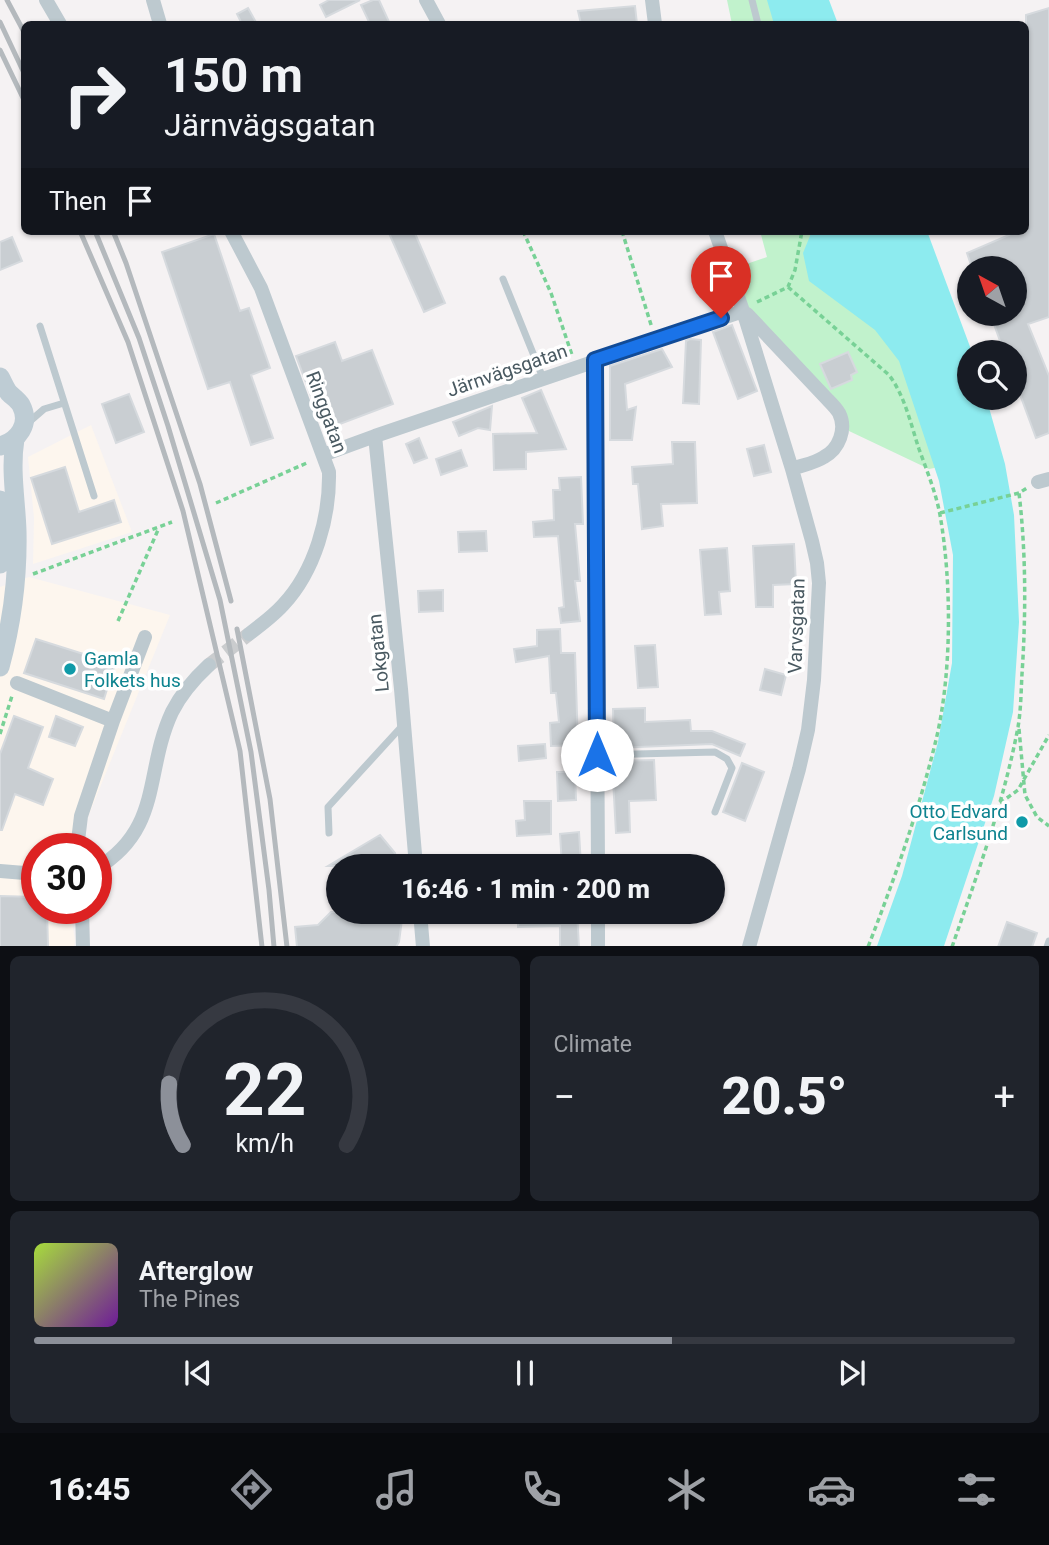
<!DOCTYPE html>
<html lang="en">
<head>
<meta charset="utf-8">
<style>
  :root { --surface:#171b24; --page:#20242c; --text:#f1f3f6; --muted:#9ea1a6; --line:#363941; --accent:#8c9099 }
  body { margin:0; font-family:Roboto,sans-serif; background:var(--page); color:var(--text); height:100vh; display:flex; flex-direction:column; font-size:26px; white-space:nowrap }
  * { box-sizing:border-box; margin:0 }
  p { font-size:23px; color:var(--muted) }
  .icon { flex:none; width:38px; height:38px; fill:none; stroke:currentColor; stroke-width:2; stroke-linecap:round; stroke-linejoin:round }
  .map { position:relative; height:946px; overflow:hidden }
  .details { display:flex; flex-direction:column; gap:10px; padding:10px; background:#0d0f14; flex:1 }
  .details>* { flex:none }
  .top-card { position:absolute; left:21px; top:21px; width:1008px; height:214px; border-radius:10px; box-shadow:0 2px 5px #0004; background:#171b24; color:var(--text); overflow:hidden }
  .needle { width:46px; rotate:320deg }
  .buttons { position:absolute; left:957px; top:256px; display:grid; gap:14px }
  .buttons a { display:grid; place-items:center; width:70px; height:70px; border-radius:50%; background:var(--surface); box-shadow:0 2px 5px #0004; font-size:35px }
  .speed { position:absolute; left:21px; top:833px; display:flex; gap:14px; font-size:35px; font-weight:700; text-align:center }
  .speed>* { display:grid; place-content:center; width:91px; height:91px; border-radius:50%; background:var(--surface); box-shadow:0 2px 5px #0004; line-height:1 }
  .speed .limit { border:10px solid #d22; background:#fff; color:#111 }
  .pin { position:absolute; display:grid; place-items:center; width:60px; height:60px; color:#fff; margin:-72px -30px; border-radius:50% 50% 50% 0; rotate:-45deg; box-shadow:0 0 7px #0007 }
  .pin .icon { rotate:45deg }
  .me { position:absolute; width:77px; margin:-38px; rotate:0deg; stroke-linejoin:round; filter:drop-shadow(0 0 5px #0008) }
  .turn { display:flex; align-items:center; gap:24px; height:147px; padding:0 28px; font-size:32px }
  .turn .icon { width:91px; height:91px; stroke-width:2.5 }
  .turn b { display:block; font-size:49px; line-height:60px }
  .then { display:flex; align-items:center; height:66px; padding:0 28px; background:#0003; gap:14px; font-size:26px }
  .big { font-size:52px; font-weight:800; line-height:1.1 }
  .details .card { flex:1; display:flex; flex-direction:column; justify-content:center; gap:10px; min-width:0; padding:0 24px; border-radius:10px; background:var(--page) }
  .details .dial { align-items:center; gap:0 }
  .dial svg { height:182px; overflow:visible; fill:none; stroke:var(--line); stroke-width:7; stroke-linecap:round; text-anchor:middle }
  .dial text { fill:var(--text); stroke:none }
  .song { display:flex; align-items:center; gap:21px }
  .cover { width:84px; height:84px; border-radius:10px; background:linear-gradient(135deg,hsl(80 70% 55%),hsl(280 70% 35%)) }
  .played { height:7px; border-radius:4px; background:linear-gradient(90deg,var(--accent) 65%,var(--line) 65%) }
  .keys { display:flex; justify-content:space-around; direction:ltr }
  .heat { display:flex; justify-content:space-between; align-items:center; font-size:38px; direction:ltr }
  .details .tiles { flex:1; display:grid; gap:10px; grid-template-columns:1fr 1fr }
  .card:last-child { grid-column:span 2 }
  .trip { position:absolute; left:326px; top:854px; width:399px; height:70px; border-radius:35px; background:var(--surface); box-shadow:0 2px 5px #0004; font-weight:800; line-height:70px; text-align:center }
  .dock { display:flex; height:112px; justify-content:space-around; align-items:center; background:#090b0e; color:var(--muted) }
  .dock .icon { width:49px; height:49px }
  .dock .selected { color:var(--accent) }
  .dock b { font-size:32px; color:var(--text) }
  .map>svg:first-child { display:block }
</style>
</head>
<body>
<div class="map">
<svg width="1049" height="947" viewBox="0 0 1049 947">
  <rect width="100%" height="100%" fill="#f5f2f3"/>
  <path fill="#fdf6ee" d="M91 425 132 532 33 564 34 518 28 457Z
    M29 577 170 615 75 849H37V908H70L75 941 74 946H0V587Z"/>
  <path fill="#c1f2cc" d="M727 0H807L815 24H732Z
    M760 231H889L976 460 929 469 849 431 836 402 741 301 729 270 767 257Z"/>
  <path fill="#8debef" d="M767 0H829L838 24H774Z
    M812 231H927L972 352H970V397H986L1005 464 1014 515 1019 622 1013 712 994 796 944 946H877L902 876 938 742 952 663 953 555 939 481 899 361 875 330 809 281 803 253Z"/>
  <path fill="#c9ced2" stroke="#d6dade" stroke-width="2" d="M329 0H360L326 17 320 5Z
    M373 0H379L390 24H370L361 5Z
    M635 6 637 24H581L578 11Z
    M248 8 257 24H242L237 14Z
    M1049 8V317L1028 324 1049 376V433L1036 438 1015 381V352H1004L990 313H1015V268H972L967 253 1009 235 1007 231H1026V15Z
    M388 231H414L445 303 424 312Z
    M214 234 240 311 249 308 270 368 251 375 273 438 251 445 230 382 208 389 162 252Z
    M12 237 22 261 0 270V242Z
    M732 325 757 391 738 399 713 332Z
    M690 339 701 340 699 404 683 403 686 341Z
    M335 342 342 361 372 350 393 404 324 430 296 356Z
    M662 349 672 367 625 384 627 410 636 407 632 440H610V366Z
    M848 352 857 372 851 375 852 380 831 389 820 364Z
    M541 390 566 449 526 452V469L494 470 493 434 537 433 522 398Z
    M129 394 144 432 116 443 102 404Z
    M492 406 490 430 478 428 459 436 453 422Z
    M419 438 427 458 414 463 406 444Z
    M672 442H695L697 503 661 504 663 526 642 529 638 484H633L632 467 673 464Z
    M764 445 771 472 754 476 747 449Z
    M461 450 467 466 441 475 436 459Z
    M65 467 79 512 114 500 121 522 52 544 31 478Z
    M581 477 583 524H575L580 581H575L580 621 561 623 559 608 564 607 558 536 534 537 533 522 554 520 553 490H560L559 478Z
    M486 531 487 551 459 552 458 532Z
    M794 544 796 584 773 585V607H756L753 546Z
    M727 548 730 591 719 592 721 614 705 615 700 550Z
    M443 590V611L419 612 418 591Z
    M560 629 561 653H575L578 745 551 746 550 723 559 722 556 693H551L549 656 516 662 514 649 537 646V630Z
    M36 639 115 664 104 699 24 673Z
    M655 645 658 687 638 688 635 646Z
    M765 669 786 675 781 695 760 690Z
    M645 708V722L690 720 691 731H712L745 744 740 756 712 744 614 748 613 709Z
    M14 716 43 727 28 768 53 779 43 805 15 794 2 830H0V754Z
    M56 716 83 727 75 746 49 737Z
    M545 744 546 758 519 761 518 746Z
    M654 760 656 800 629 801 630 832 616 833 612 761Z
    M742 763 764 772 745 821 723 812Z
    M557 772H575L576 800 558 801Z
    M524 801H551V834L517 836 516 821 525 820Z
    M579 832 581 866H562L560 834Z
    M380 835 395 853 398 866H328Z
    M0 896 37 897V908H47L48 947H0Z
    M331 912H403L399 942 396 947H297L295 927 318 925Z
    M560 912H577L579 947H560V926L518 927V914Z
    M1007 922 1037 933 1032 947H998Z"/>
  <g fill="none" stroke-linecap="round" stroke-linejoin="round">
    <path stroke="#caccce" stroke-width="14" stroke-dasharray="14 7" stroke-linecap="butt" d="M209 665 249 634"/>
    <path stroke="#78d196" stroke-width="3.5" stroke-dasharray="5 3.5" stroke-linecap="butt" d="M523 231 551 293 572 355
      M622 231 652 328
      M788 287 889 375C905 396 911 425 919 449 927 471 936 493 940 515 952 583 952 677 935 744 918 813 894 880 868 947
      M757 302 788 287 795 270 802 231
      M216 503 309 462
      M940 513 1019 493 1027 488
      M33 574 172 522
      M118 621 158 530
      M1019 729 1025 795 1037 817 1049 826
      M0 734 12 696
      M1000 803 1018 790 1049 735
      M952 947C977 875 1004 802 1018 727 1021 710 1021 691 1022 674 1026 614 1026 552 1019 493"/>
    <path stroke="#bdc9cf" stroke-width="7" d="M752 0 758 24
      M503 279 543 378
      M40 326 94 496
      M29 422 44 409 64 403
      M598 755 715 752 727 759 732 768 715 812
      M329 833 328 807 403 725
      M1047 947 1049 941"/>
    <path stroke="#bdc9cf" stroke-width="14" d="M46 0 60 24
      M153 0 160 24
      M426 0 439 24
      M652 0 655 24
      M231 231 261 288 329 472C330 517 315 571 283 605 273 616 261 625 249 634
      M715 231 743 311 792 469 812 541 817 563 819 583 814 680 808 730 799 769 749 947
      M747 314 828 400C832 404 836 408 839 413 847 429 839 449 824 457 815 463 803 465 792 469
      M595 360 598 866
      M375 436 401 689 416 866
      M323 455 375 436 743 311
      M1038 482 1049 479
      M17 683 113 721
      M77 849 81 816 113 721 145 637
      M96 869C163 829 144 772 172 712 181 694 195 678 209 665
      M0 871 37 874
      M82 908 83 947
      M420 912 423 947
      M598 912V947"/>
    <path stroke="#beccd4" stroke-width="19" d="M0 377C3 382 5 388 9 393 13 397 18 400 21 405 31 424 18 441 0 446
      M0 500 1 530 0 564
      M0 667C12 623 18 576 17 531 16 500 10 470 15 439"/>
    <path stroke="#b4b9bd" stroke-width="5" d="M7 0 24 32
      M0 22 24 73
      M0 50 24 100
      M80 231 128 342 183 511 240 751 262 947
      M95 231 139 338 168 426 220 600 251 752 269 890 274 947
      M113 231 126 263 200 484 231 601
      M237 629 270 799 287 947"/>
  </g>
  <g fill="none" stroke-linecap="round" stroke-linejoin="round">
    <defs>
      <path id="route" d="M597 755 595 360 721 318"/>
    </defs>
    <use href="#route" stroke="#114b97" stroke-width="18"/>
    <use href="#route" stroke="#1a73e8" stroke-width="12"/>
  </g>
  <g fill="#0f9aa8" stroke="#fff" stroke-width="2.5">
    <circle cx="70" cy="669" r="7"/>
    <circle cx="1022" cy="822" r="7"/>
  </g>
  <g text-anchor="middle" stroke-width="7" stroke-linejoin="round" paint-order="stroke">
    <g font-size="19" fill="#495961" stroke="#fff">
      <text transform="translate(507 370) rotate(-19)" y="7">Järnvägsgatan</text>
      <text transform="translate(327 412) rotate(70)" y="7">Ringgatan</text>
      <text transform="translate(796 626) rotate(-88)" y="7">Varvsgatan</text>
      <text transform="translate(378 653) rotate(-96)" y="7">Lokgatan</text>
    </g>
    <g font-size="19" fill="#0d838f" stroke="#fff" text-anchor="start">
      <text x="84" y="665">Gamla<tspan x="84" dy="22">Folkets hus</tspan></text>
      <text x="1008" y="818" text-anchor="end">Otto Edvard<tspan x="1008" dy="22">Carlsund</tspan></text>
    </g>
  </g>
</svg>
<div class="buttons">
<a><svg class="needle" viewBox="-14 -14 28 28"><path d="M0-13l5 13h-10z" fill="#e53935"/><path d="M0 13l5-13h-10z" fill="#9ea1a6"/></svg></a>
<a><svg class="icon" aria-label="search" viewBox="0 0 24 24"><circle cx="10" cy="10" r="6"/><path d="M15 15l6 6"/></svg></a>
</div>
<div class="speed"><div class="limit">30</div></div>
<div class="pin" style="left:721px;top:318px;background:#d93025"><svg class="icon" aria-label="arrive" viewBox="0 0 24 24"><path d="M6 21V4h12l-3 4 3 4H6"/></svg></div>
<svg class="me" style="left:597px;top:755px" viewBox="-20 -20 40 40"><circle r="19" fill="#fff"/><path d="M0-13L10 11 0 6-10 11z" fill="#1a73e8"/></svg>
<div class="trip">16:46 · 1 min · 200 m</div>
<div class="top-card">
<div class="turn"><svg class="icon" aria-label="right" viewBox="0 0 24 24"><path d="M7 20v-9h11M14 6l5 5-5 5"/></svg><div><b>150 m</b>Järnvägsgatan</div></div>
<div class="then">Then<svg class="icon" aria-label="arrive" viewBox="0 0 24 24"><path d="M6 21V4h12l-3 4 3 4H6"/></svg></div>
</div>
</div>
<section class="details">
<div class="tiles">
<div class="card dial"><svg viewBox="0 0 100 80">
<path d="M14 69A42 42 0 1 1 86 69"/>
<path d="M14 69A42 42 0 0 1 8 42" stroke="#8c9099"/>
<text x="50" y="56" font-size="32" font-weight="700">22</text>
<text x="50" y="72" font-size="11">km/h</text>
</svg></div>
<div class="card"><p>Climate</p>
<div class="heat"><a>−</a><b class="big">20.5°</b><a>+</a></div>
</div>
<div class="card">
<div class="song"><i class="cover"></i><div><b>Afterglow</b><p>The Pines</p></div></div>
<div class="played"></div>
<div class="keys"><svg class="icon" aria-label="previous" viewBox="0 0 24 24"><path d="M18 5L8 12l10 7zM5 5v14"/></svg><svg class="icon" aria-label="pause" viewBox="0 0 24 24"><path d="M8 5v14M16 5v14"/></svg><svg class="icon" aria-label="next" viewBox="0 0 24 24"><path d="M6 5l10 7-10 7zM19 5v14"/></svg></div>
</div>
</div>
</section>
<nav class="dock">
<b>16:45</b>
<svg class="icon selected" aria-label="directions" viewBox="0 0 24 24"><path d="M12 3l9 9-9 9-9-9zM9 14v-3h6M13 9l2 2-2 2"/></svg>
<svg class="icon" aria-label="music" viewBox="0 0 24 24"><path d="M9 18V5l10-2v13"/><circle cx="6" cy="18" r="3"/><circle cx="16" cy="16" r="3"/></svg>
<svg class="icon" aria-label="phone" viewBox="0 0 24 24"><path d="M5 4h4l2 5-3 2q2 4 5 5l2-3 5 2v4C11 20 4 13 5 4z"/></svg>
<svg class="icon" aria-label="climate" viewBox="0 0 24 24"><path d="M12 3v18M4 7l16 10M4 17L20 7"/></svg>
<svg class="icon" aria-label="car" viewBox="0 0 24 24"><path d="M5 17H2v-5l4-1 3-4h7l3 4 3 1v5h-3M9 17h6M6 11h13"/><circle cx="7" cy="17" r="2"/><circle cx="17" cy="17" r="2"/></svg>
<svg class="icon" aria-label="filters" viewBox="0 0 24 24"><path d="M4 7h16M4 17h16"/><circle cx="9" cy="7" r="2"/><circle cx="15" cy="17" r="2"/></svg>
</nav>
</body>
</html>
